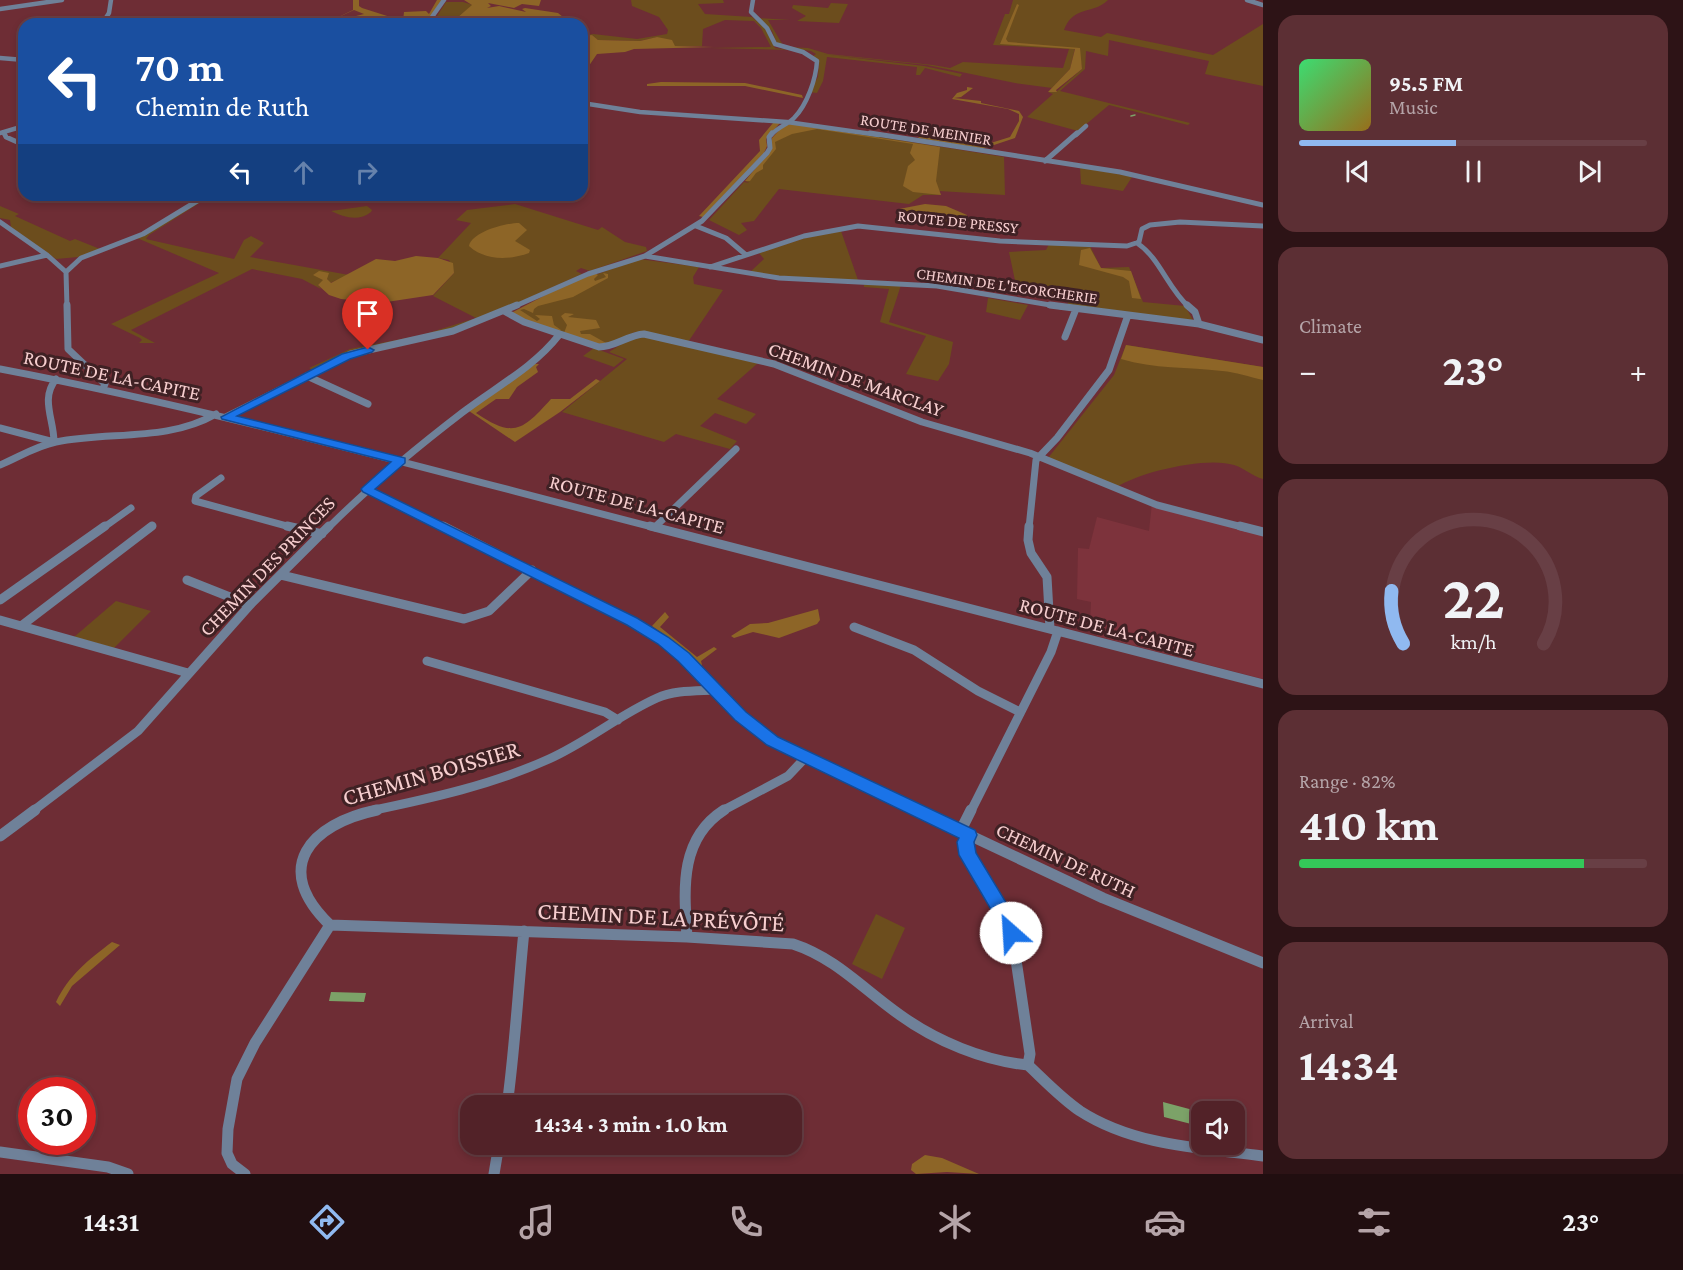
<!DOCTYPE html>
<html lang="en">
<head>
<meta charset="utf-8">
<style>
  :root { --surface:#522228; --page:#5c2f34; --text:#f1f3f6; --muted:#b5a4a8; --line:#683f45; --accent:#90b9f0 }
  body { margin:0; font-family:"Crimson Pro",serif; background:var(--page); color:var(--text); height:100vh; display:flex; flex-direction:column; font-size:22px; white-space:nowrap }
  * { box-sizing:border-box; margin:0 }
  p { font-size:20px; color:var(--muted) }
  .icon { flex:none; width:33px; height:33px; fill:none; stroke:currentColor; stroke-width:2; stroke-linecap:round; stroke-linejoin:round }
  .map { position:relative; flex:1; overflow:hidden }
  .panel { display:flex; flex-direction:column; gap:15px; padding:15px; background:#2d1316; width:420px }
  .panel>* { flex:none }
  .top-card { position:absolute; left:18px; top:18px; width:570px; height:183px; border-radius:18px; box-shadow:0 3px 9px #0003,0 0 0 2px var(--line); background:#1a4fa0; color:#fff; overflow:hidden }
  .fabs { position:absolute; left:1191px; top:1101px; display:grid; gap:12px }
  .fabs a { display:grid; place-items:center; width:54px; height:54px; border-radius:12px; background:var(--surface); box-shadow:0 3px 9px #0003,0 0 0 2px var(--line); font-size:30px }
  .speed { position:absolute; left:18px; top:1077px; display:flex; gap:12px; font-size:30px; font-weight:700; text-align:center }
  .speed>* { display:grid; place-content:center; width:78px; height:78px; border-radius:50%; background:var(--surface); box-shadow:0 3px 9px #0003,0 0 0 2px var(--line); line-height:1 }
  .speed .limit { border:9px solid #d22; background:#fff; color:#111 }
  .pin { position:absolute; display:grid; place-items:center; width:51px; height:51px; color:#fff; margin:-62px -26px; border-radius:50% 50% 50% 0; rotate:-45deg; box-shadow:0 0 6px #0007 }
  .pin .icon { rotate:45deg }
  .me { position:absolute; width:66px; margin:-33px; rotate:334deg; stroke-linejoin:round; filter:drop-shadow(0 0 4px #0008) }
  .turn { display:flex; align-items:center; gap:21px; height:126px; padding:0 18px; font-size:27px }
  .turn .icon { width:78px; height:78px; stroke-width:2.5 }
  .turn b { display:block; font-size:42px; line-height:51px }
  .lanes { display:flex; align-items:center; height:57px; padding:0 18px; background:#0003; justify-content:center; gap:30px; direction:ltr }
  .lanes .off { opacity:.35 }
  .big { font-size:45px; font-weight:700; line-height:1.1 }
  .panel .tile { flex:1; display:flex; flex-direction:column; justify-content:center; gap:9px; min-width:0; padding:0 21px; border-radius:18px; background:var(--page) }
  .panel .dial { align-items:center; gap:0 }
  .dial svg { height:156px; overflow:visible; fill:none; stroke:var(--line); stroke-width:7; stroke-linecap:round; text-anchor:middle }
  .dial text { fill:var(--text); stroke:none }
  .song { display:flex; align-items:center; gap:18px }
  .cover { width:72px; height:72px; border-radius:9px; background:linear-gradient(135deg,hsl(140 70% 55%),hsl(40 70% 35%)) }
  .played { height:6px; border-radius:3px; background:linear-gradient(90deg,var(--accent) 45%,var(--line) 45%) }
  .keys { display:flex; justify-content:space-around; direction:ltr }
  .heat { display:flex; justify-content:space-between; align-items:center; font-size:33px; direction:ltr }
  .charge { height:9px; border-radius:4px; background:linear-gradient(90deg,#34c759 82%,var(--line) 0) }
  .trip { position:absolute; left:460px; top:1095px; width:342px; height:60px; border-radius:18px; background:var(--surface); box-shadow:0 3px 9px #0003,0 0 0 2px var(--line); font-weight:700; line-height:60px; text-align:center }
  .menu { display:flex; height:96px; justify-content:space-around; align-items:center; background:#210e10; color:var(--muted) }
  .menu .icon { width:42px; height:42px }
  .menu .on { color:var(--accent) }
  .menu b { font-size:27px; color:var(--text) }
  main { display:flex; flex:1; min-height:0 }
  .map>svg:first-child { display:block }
</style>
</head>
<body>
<main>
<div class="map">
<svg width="1263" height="1174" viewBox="0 0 1263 1174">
  <rect width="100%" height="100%" fill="#6e2d35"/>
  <path fill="#7d333c" d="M1152 503 1263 532V679L1097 636V627L1090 626 1091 602 1077 599 1078 548 1089 549 1097 517 1149 531Z"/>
  <path fill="#6c4d1d" d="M631 0H723L724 3 698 4 705 14 752 17 765 28 775 48 789 50 710 48 771 47 761 28 754 21 725 20 703 29 702 46H675L657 37 640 41 598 40 592 35 582 36 593 34 637 39 667 34 668 30 659 17 632 6Z
    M1013 0H1108C1093 15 1073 5 1064 30L1101 37 1107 33 1213 55 1263 24V86L1205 74 1209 61 1109 40 1108 56 1086 51 1085 69 1060 91 1190 123 1188 125 1109 105 1078 131 1027 117 1053 94 1048 92H1056L1082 69 1079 48H1075L1070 69 1052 88 1015 83 927 65 822 54 924 66 962 74 960 77 925 68 920 75H916L917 67 827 57 823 81 817 93 809 92 818 77 819 61 813 56 816 54 811 51 778 46 772 31 757 18 790 20H768L784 47 808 48 828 54 933 65 950 68 963 62 1063 68 1069 49 993 45 1005 14H1009Z
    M446 2H463L473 5 450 24H432Z
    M831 3 848 4 839 23 797 21 806 16 792 8 793 5 828 8Z
    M806 125 1004 157 1005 195 939 191 941 195H923L909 204 779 189 754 221 741 223 747 230 739 235 709 220 744 182 749 183 745 181 770 151 773 145 771 140Z
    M1080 167 1129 176 1132 177 1123 191 1081 184Z
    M210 195H212L149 235 146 239 234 259 244 240 251 236 264 243 250 257 349 275 330 283 327 279 318 285 321 289 302 279 252 269 131 330 155 343H139L142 340 140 338 111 324 219 273 137 238Z
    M515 204 598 230 602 227 625 242 646 247 647 251 590 271 581 268 576 271 582 274 513 305 447 331 377 345 313 370 309 368 350 349 422 335 476 318 433 296 454 273 449 260 438 258 471 223 456 220 467 210Z
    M0 206 19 214 15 216 70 241 75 239 100 249 78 257 56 259 11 227 10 220 0 218Z
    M367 206 372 210 371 212C358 222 344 217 331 211Z
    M841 231 858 280 917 282 803 279 750 272 764 259 759 253 805 238Z
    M1049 244 1090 246 1101 268 1129 267 1143 302 1185 306 1193 320 1068 307V300H1074L1073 292 1055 291 1054 298 1037 297 1036 292 1017 290 1009 252 1046 250Z
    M639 259 699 267 693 277 694 284 723 290 688 342 635 332 603 347 513 314 559 288Z
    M864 284 901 285 889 322 953 342 949 364 938 381 906 374 926 336 880 322 889 289 864 287Z
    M988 298 1028 305 1020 320 986 312Z
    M636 335 758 363 717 399 756 414 746 424 715 413 700 426 737 441 730 449 676 434 664 442 562 412 627 359 609 352Z
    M1126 345 1263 367V479C1252 476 1244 468 1234 465 1207 456 1139 472 1117 487L1048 458 1114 375Z
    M594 348 624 359 614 367 583 356Z
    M116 601 151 611 114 648 74 637Z
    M876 914 905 928 882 979 852 964Z"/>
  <path fill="#8d6527" d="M353 0H359V6L362 8 403 21 404 12 426 11 429 14 437 0H442L425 24H391L369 16 359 19 352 17 364 14 354 10 341 16 347 19H337L330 23 334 24H324L353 10Z
    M464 0H541L539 6 522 4 514 8 488 3 491 6 487 8 499 6 526 12 522 9 525 8 558 13 563 17 551 21 514 20 509 24H450L472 5Z
    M1017 4 1019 5 1006 39 1008 42 1080 48 1082 69 1056 90 1057 92H1048L1070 69 1075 49 1000 44Z
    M592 35 598 40 640 41 657 37 672 40 675 46 714 47 634 49 625 52 597 54 582 76V66L586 60 582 59V36Z
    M661 82 745 83 802 95 803 98 745 86H647V84Z
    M967 87 973 88 961 97 954 98 981 101V103L1019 111 1023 117 1015 138 982 149 918 138 920 136 981 146 1010 137 1019 121V114L1008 109 952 99 957 93 967 90Z
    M773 123H780L766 139 767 146 764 153 703 217 699 216 760 151 759 140Z
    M791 124 940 147 936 181 941 195 913 192 903 186 908 166 915 160 910 153 913 144 817 129 792 134 775 142 776 149 763 165V169L756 173 750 181H745L770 151 772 138 784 125Z
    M925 204 946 206 967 215V217L962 219V221L948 224 943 221 929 220 917 213 898 215 899 209Z
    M519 223 527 230 515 241 530 250 529 253C510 260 485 261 469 246 472 232 505 223 519 223Z
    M1090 248 1101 268 1131 271 1141 299 1132 298 1129 281 1123 277 1079 265 1081 250Z
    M416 256 438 258 453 263 454 273 433 295 380 303 341 299 329 295 318 285 323 280 313 275 319 271 329 273 327 279 331 283 376 259 395 261Z
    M595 273 598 275 594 279 595 281 606 277 603 273 608 274V278L573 297 538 306 534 309 533 313 524 309 520 310 537 321 540 319 535 315 552 316 554 325 561 330 558 332 522 319 511 313 559 288Z
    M565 313 574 314 568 317 596 320 600 328 580 331 581 334H590L606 343 599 345 564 333 567 325 561 316Z
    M1126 345 1263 367V380C1249 377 1236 372 1222 371 1188 367 1154 369 1121 359Z
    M535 364H539L536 367 538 372 517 387 509 399H496L476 413C514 439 523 430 551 399H570L596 379 600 381 560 412 515 442 469 411Z
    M818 609 820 620 817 624 779 638 753 632 734 638 731 636 750 624 768 623Z
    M665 612 669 617 660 627 697 657 714 647 717 649 701 661 702 665 701 666 673 641 652 626Z
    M112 942 120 945 72 986 60 1006 56 1002C69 975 88 960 112 942Z
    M925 1155 942 1158 979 1174 947 1172 916 1174 911 1170 912 1164Z"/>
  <path fill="#7ca268" d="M331 992 366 993 364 1002 329 1001Z
    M1163 1102 1193 1110 1195 1125 1164 1117Z"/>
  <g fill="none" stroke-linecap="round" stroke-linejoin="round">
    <path stroke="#7ca268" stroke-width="1.5" d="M1131 116 1135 115"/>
    <path stroke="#6f8199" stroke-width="4.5" d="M753 0 751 12 767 28 775 44 803 52 817 61C816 79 807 105 794 118 787 125 779 126 771 135
      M1247 0 1263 5
      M0 9 62 0
      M102 24 109 13 111 0
      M427 24 444 0
      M0 58 24 60
      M24 68 22 71 24 73
      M582 103 640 112 787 122 879 135
      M0 133 24 126
      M1076 135 1086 126"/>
    <path stroke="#6f8199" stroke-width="5" d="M4 133 6 137 24 145
      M870 133 1120 172 1263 205
      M1045 161 1077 133
      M157 195 196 201
      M0 222 47 255 66 272
      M696 226 726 238 746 255
      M1137 243C1160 258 1168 289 1189 307
      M645 256 779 278 937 286 1062 307
      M0 266 47 255
      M710 267 804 236 858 226 1000 241 1127 246 1139 242 1142 229 1150 225 1180 222 1263 226
      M67 307 66 272 81 258 143 234 207 195
      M513 307 588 274 645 256 702 221 767 153 770 148 769 137 772 133"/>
    <path stroke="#6f8199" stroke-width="7" d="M67 305 68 349 105 384 103 389
      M1050 305 1199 324 1263 340
      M1187 305 1195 312 1199 324
      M504 311 524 322 599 347C615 347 628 335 644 334L774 364 922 422 1030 453 1157 505 1246 528
      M1065 337 1076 309
      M0 369C221 411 438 472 656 528
      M307 376 368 404
      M226 417 351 354 453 331 517 305
      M0 428 54 442
      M54 442C54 419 40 399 56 379
      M0 465C19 457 36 446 56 442 110 431 167 442 216 414
      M221 478 196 496 195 501 294 528
      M367 489 446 528
      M656 526 736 449
      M103 528 131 508
      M150 528 152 526
      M328 528C370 486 416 448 463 412 496 387 534 367 559 335
      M1029 528 1036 460 1057 438 1109 370 1128 315"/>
    <path stroke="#6f8199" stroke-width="9" d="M287 526 322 534
      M443 526 650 632 683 657 741 716 781 746 919 811
      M650 526 1263 684
      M1029 526 1028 540 1031 553 1047 577 1050 629
      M1240 526 1263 532
      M281 575 464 619 489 611 532 570
      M187 580 250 605
      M0 600 105 526
      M0 620 188 673
      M21 626 152 526
      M854 627 914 650 978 691 1020 712
      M427 661 605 712 618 720
      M33 811 138 731 250 605 329 526
      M370 811C432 798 492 785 549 759 587 742 619 715 657 698 674 690 696 691 715 690
      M722 811 788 776 805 758
      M971 811 1051 652 1058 631"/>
    <path stroke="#6f8199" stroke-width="11" d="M916 810 1103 898 1263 963
      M961 830 971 810
      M968 835 967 845 975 870 1012 933 1030 1054 1028 1065C1045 1081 1061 1098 1080 1111 1134 1146 1202 1148 1263 1156
      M0 836 35 810
      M330 925 687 937 793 944C836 958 864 990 900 1015 936 1041 984 1061 1028 1065
      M687 937C684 889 679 839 724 810
      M507 1106C515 1048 518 990 524 931
      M0 1152 108 1167 128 1174
      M245 1174 232 1164 227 1153 228 1129 237 1079 255 1043 330 925C271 868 310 824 377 810
      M494 1174 499 1144"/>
  </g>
  <path fill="#1a73e8" stroke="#114b97" stroke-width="1.5" d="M368 347 374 350 372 352 350 359 237 416 405 458V463L375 489 637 618 668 637 689 653 746 712 778 737 975 830 977 835 974 842 976 853 1013 914 1021 933 1018 939 1011 941 1005 939 999 923 959 855 957 842 959 838 767 745 735 720 678 661 658 644 627 625 363 492 361 489 363 487 391 462 222 419 221 417 342 354Z"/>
  <g text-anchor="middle" stroke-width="6" stroke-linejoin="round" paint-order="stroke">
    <g font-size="16" fill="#f7cecf" stroke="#3f2124">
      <text transform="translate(926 129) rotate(9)" y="6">ROUTE DE MEINIER</text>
      <text transform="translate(958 221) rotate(6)" y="6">ROUTE DE PRESSY</text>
      <text transform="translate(1007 285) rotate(8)" y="6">CHEMIN DE L'ECORCHERIE</text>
    </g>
    <g font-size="20" fill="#f7cecf" stroke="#3f2124">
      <text transform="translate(112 375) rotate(12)" y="7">ROUTE DE LA-CAPITE</text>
      <text transform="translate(856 379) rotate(20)" y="7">CHEMIN DE MARCLAY</text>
      <text transform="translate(637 504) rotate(15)" y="7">ROUTE DE LA-CAPITE</text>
      <text transform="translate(267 566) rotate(-46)" y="7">CHEMIN DES PRINCES</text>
      <text transform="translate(1107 627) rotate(15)" y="7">ROUTE DE LA-CAPITE</text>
      <text transform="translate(1066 860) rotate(25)" y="7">CHEMIN DE RUTH</text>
    </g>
    <g font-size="24" fill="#f7cecf" stroke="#3f2124">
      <text transform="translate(431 773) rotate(-16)" y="8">CHEMIN BOISSIER</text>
      <text transform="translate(661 917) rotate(3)" y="8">CHEMIN DE LA PRÉVÔTÉ</text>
    </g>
  </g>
</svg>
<div class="fabs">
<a><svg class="icon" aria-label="sound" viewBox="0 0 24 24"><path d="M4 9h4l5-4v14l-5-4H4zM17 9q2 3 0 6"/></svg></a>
</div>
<div class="speed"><div class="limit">30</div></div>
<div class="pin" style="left:368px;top:350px;background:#d93025"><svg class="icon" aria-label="arrive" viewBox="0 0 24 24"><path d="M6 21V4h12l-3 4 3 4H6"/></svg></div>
<svg class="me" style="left:1011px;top:933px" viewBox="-20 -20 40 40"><circle r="19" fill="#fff"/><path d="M0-13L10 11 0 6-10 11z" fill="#1a73e8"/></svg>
<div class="trip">14:34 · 3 min · 1.0 km</div>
<div class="top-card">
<div class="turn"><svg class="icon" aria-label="left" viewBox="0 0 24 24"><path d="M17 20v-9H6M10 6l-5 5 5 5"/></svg><div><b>70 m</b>Chemin de Ruth</div></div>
<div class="lanes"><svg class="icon" aria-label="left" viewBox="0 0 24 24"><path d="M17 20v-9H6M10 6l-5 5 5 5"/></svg><svg class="icon off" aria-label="ahead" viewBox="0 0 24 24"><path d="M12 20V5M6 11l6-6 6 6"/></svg><svg class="icon off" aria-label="right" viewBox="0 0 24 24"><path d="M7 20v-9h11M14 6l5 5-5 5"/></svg></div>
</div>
</div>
<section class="panel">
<div class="tile">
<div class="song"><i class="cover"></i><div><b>95.5 FM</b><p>Music</p></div></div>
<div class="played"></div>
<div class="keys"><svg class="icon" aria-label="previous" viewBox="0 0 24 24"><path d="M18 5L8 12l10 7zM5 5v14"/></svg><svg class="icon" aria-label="pause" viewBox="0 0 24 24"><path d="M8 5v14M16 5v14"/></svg><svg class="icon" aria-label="next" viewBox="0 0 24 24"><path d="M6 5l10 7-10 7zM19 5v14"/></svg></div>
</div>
<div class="tile"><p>Climate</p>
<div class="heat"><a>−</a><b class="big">23°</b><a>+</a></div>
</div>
<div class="tile dial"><svg viewBox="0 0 100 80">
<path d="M14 69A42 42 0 1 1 86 69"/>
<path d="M14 69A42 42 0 0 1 8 42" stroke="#90b9f0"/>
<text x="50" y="56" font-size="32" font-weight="700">22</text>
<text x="50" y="72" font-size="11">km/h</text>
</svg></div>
<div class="tile"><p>Range · 82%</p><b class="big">410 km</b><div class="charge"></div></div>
<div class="tile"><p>Arrival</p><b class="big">14:34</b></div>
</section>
</main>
<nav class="menu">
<b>14:31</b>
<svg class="icon on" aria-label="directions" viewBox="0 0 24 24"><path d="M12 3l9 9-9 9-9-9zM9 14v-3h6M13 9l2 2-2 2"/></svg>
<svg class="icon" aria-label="music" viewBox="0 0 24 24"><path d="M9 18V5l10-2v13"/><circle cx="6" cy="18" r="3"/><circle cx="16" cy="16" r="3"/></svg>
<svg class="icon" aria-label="phone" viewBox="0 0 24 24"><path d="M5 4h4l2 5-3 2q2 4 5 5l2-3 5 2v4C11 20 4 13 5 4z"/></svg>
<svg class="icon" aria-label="climate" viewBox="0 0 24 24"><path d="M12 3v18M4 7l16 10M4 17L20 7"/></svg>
<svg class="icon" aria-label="car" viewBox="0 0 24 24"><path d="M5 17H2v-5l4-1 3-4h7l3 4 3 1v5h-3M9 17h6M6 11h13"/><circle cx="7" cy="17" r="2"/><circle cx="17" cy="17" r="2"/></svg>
<svg class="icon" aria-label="filters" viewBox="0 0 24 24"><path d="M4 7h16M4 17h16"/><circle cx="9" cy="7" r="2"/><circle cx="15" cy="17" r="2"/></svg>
<b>23°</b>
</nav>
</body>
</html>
